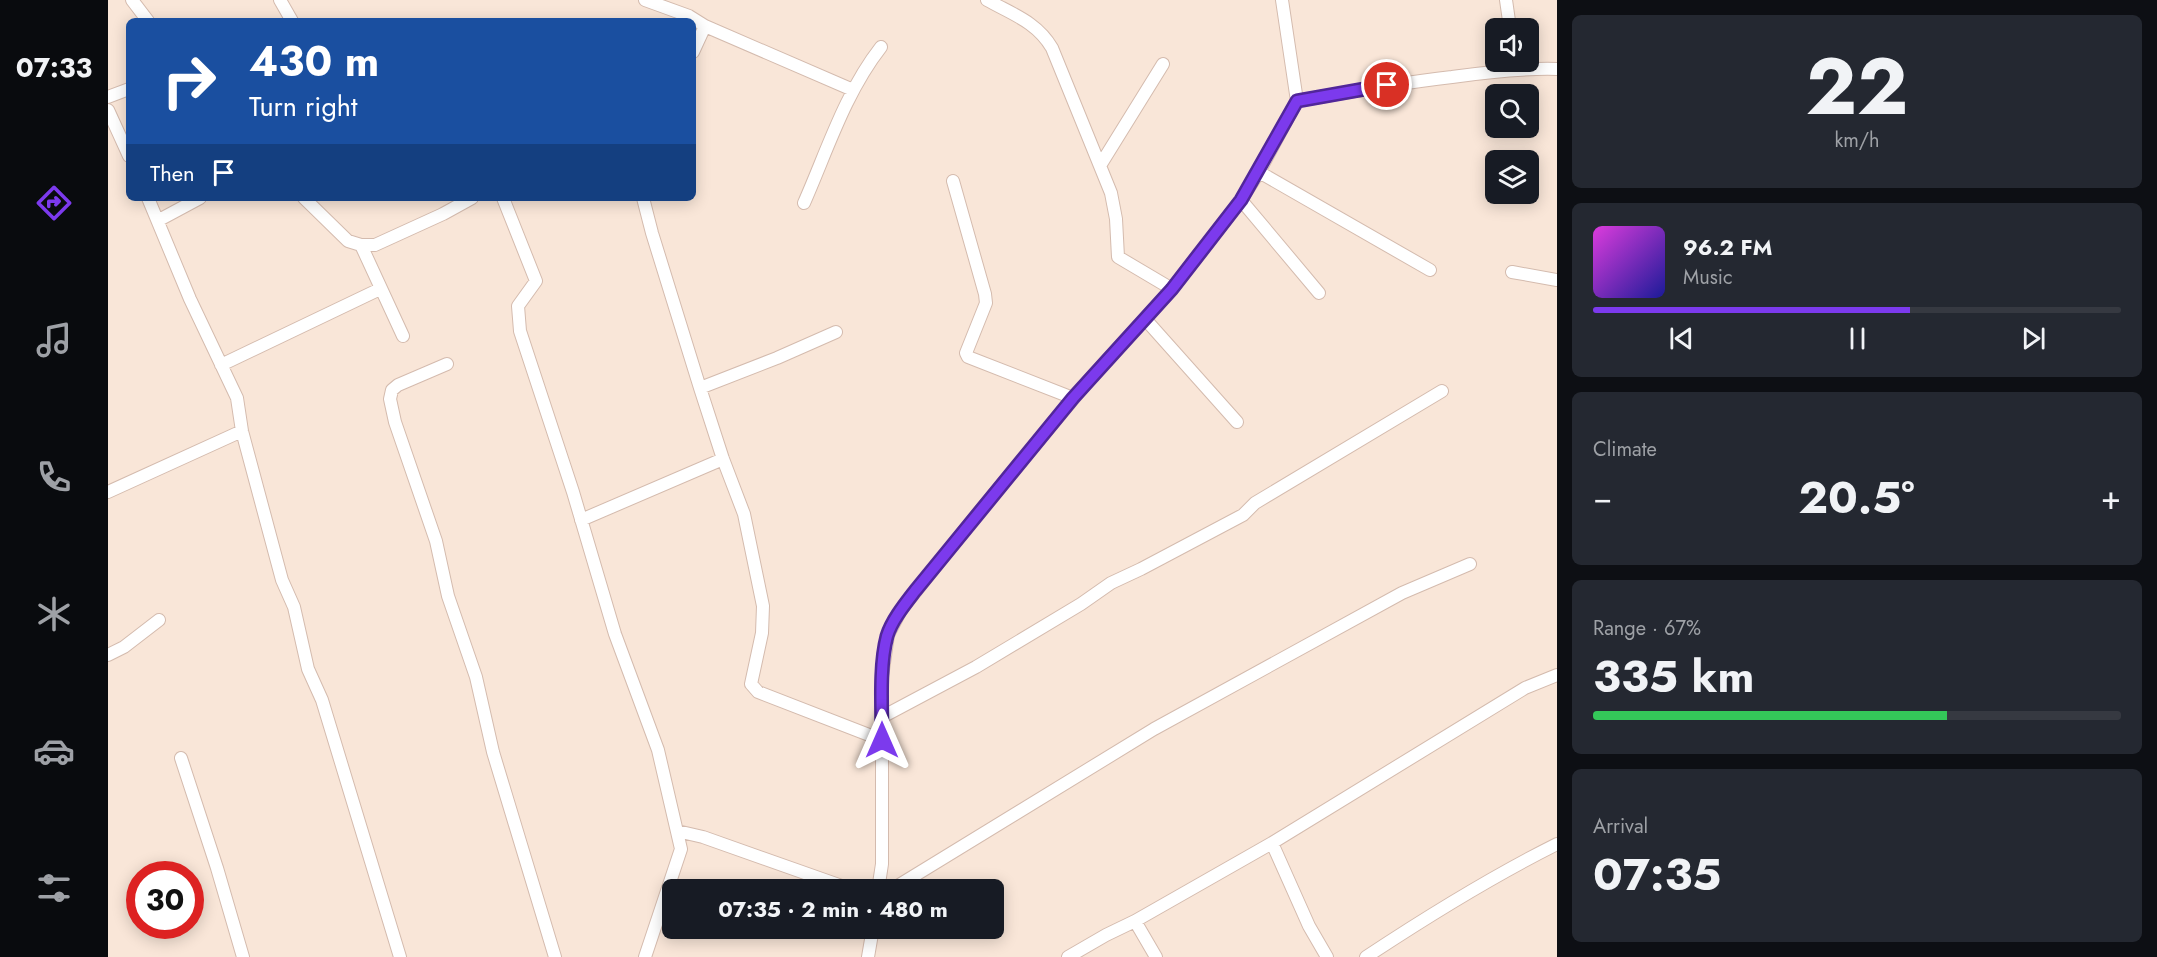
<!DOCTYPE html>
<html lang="en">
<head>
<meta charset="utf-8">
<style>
  :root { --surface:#171b24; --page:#242831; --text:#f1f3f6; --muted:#9ea1a6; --line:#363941; --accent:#7c3aed }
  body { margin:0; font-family:Jost,sans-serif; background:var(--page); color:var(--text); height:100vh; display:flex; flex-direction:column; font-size:22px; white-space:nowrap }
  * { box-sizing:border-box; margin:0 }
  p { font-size:20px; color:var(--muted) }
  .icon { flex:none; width:33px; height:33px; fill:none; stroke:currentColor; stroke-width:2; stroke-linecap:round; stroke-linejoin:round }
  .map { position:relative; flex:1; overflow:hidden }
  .panel { display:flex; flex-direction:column; gap:15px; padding:15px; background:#0d0f14; width:600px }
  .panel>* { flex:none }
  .banner { position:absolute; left:18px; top:18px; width:570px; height:183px; border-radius:9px; box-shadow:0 3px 15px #0003; background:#1a4fa0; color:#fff; overflow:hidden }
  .tools { position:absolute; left:1377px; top:18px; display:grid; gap:12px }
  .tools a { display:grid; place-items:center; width:54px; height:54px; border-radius:9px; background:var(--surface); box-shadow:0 3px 15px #0003; font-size:30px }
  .speed { position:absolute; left:18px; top:861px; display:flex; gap:12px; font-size:30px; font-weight:700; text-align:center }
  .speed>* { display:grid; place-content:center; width:78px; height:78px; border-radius:50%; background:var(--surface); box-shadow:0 3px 15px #0003; line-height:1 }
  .speed .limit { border:9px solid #d22; background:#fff; color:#111 }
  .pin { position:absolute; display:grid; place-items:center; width:51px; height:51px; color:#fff; margin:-26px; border:3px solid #fff; border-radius:50%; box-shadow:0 2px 6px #0007 }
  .me { position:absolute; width:66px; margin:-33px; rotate:0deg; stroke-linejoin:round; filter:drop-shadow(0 0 4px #0008) }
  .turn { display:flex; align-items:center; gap:21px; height:126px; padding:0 24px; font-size:27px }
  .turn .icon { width:78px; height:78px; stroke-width:2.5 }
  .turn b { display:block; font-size:42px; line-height:51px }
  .then { display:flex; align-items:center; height:57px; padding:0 24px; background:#0003; gap:12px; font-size:22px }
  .big { font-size:45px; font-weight:700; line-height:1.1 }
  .panel .card { flex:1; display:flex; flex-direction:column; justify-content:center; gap:9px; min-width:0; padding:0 21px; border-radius:9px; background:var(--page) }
  .panel .dial { align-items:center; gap:0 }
  .dial b { font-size:78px; line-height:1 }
  .song { display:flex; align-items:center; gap:18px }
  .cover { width:72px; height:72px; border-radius:9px; background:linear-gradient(135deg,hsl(300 70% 55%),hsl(240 70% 35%)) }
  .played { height:6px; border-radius:3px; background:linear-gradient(90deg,var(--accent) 60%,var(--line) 60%) }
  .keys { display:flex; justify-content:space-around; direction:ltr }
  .heat { display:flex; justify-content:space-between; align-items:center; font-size:33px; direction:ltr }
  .charge { height:9px; border-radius:4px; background:linear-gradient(90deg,#34c759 67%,var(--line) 0) }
  .trip { position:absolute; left:554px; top:879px; width:342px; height:60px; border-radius:9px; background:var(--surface); box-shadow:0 3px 15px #0003; font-weight:700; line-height:60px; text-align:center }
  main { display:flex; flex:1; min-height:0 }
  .menu { display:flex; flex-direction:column; width:108px; justify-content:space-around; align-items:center; background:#090b0e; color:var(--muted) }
  .menu .icon { width:42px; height:42px }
  .menu .on { color:var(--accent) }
  .menu b { font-size:27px; color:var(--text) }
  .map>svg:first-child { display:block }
</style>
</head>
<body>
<main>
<nav class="menu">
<b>07:33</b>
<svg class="icon on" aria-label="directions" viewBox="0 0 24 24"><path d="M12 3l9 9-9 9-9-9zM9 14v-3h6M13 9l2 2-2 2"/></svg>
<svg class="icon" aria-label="music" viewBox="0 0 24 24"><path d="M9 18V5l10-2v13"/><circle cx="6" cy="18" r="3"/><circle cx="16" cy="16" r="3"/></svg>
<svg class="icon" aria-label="phone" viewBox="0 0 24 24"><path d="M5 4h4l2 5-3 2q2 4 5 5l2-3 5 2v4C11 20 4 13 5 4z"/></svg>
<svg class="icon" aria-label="climate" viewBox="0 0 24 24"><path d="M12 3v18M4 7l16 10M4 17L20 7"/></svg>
<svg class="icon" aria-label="car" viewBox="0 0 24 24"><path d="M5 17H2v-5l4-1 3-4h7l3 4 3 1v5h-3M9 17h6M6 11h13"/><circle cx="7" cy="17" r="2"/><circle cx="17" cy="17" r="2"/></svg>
<svg class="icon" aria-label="filters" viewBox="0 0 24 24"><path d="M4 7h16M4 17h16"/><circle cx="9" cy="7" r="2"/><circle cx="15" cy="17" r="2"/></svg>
</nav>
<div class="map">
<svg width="1449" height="957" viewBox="0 0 1449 957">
  <rect width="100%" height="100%" fill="#fef3e7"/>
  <path fill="#f9e6d8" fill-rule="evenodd" d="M0 0H1449V957H0ZM21 21H585V198H21ZM1388 28H1420V62H1388ZM1388 94H1420V128H1388ZM1388 160H1420V194H1388ZM32 874H82V926H32ZM564 890H885V928H564Z"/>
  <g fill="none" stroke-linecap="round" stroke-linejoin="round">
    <defs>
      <path id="minor" d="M24 0 40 21
        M172 0 184 21
        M537 0 581 16 597 26 745 90
        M879 0C904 14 929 22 944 48L1003 193 1008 219 1010 257 1064 289
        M1398 0 1402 28
        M585 52 597 26
        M0 97 21 89
        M1189 101C1240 92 1292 83 1344 77 1379 72 1413 68 1449 69
        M0 110 21 156
        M993 164 1055 64
        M1151 172 1322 270
        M845 181 877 294 878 303 858 353 860 357 965 398
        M40 198 82 299 129 398 134 431 174 580 186 607 200 669 214 700 292 957
        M196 198 240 241 253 245H267L335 214 364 198
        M395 198 428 281 410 306 412 331 465 492 507 634 550 750 573 849 537 957
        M535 198 544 233 592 388 615 459 636 514 655 606 654 633 643 684 650 692 774 740
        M1133 200 1211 293
        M696 203C719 151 737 93 773 47
        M51 220 92 198
        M253 245 295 336
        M1404 272 1449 280
        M1038 320 1129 422
        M339 364 290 385 284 390 282 399 287 422 328 541 340 596 368 677 385 752 447 957
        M113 365 272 289
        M592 388 669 358 728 332
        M0 492 134 431
        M473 520 615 459
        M0 655 16 647 51 620
        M774 717 868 667 973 604 1003 583 1033 569 1135 515 1147 503 1334 391
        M73 758 109 868 135 957
        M569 831 595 837 745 890
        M1164 843 1201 926 1219 957
        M770 890 774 864V677L780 635 793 610 871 512 981 380 1064 289 1133 200 1151 172 1189 101 1174 0
        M783 890 1046 729 1294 593 1362 564
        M1027 921 1164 843 1417 688 1449 675
        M760 957 765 928
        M960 957 998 935 1027 921 1048 957
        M1258 957C1320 916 1383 877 1449 844"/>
    </defs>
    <use href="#minor" stroke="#d4bbae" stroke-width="14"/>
    <use href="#minor" stroke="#fff" stroke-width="12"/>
  </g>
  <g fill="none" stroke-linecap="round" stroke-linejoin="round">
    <defs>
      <path id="route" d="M774 740C774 708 771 666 779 636 784 620 797 604 807 591L965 398 1064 289 1133 200 1189 101 1279 85"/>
    </defs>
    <use href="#route" stroke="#51269a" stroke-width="15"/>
    <use href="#route" stroke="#7c3aed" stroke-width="10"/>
  </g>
</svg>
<div class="tools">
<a><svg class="icon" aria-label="sound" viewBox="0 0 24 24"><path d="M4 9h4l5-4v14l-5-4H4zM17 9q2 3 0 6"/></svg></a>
<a><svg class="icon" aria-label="search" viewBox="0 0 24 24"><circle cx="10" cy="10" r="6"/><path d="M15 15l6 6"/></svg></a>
<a><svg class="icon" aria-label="layers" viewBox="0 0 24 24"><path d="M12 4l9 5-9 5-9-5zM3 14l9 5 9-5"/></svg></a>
</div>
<div class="speed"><div class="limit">30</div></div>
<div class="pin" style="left:1279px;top:85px;background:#d93025"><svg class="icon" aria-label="arrive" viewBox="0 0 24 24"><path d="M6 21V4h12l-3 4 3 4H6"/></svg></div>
<svg class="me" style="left:774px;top:740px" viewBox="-20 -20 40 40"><path d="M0-17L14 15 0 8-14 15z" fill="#7c3aed" stroke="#fff" stroke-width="4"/></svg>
<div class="trip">07:35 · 2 min · 480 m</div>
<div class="banner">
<div class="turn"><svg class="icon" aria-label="right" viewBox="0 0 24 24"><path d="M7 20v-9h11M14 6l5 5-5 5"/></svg><div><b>430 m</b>Turn right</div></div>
<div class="then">Then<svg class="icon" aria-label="arrive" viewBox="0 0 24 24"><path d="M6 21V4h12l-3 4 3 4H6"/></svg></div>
</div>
</div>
<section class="panel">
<div class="card dial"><b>22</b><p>km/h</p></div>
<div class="card">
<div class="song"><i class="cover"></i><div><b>96.2 FM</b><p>Music</p></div></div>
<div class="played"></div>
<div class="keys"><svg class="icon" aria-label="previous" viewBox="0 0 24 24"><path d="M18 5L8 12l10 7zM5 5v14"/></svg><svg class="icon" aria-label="pause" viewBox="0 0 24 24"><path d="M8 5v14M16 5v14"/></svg><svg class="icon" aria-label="next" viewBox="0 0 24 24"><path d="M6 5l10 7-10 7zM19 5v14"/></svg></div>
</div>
<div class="card"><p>Climate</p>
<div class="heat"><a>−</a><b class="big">20.5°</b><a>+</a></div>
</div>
<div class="card"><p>Range · 67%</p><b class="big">335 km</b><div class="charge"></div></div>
<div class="card"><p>Arrival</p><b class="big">07:35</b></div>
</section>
</main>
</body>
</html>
